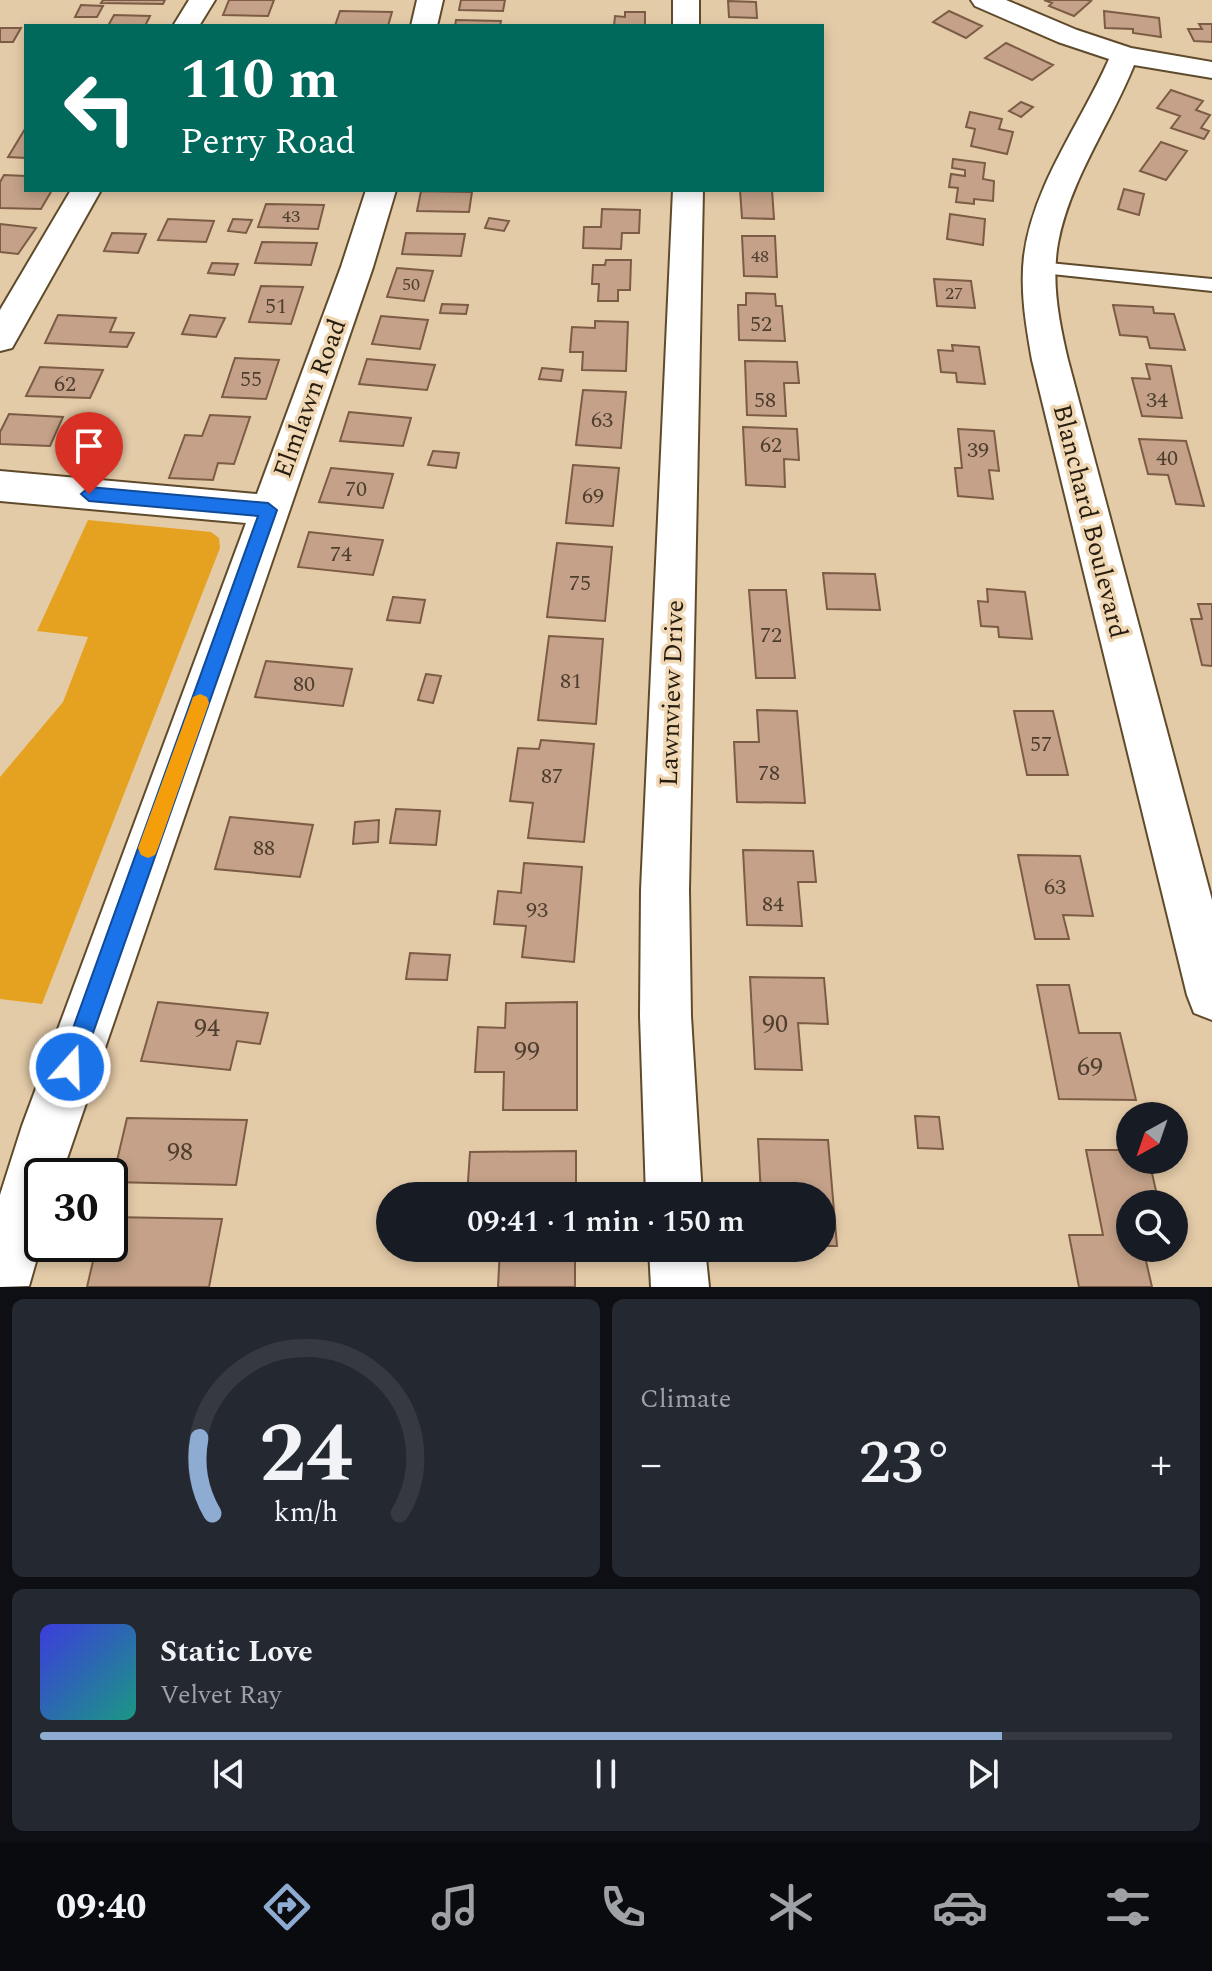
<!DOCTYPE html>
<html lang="en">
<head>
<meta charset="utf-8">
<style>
  :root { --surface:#171b24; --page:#242831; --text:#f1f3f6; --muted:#9ea1a6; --line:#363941; --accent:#8eabd1 }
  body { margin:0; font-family:Spectral,serif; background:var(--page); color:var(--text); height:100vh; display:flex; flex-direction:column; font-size:30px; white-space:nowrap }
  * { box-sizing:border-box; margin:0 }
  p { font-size:26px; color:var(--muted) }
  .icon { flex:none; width:44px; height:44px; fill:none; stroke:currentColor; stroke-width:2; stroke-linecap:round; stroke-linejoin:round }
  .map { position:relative; height:1287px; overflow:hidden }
  .side { display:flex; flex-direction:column; gap:12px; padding:12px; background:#0d0f14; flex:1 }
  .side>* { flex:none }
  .hud { position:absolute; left:24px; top:24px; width:800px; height:168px; border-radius:0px; box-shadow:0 4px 12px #0003; background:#00695c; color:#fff; overflow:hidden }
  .needle { width:52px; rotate:220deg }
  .fabs { position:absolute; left:1116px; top:1102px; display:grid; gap:16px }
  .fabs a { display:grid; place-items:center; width:72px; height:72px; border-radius:50%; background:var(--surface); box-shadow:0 4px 12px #0003; font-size:40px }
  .speed { position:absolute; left:24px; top:1158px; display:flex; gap:16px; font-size:40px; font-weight:700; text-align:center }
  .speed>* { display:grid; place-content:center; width:104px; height:104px; border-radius:50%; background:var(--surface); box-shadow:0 4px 12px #0003; line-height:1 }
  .speed .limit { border:4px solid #111; border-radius:12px; background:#fff; color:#111 }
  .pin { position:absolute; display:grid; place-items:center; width:68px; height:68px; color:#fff; margin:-82px -34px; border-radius:50% 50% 50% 0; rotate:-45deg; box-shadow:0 0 8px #0007 }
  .pin .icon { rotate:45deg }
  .me { position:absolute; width:88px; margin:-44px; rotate:20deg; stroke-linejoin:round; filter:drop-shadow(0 0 6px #0008) }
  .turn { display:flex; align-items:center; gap:28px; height:168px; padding:0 24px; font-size:36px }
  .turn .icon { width:104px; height:104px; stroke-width:2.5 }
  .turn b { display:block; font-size:56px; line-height:68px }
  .big { font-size:60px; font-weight:600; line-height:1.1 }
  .side .tile { flex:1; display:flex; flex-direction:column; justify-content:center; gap:12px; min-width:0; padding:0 28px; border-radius:12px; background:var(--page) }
  .side .dial { align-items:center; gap:0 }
  .dial svg { height:208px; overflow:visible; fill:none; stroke:var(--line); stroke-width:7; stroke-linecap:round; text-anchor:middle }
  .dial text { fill:var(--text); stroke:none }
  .song { display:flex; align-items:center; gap:24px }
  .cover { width:96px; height:96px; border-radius:12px; background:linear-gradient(135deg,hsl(240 70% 55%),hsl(170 70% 35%)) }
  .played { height:8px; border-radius:4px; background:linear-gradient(90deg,var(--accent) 85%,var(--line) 85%) }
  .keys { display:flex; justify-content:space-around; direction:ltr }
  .heat { display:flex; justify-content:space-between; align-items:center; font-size:44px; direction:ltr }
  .side .tiles { flex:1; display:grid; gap:12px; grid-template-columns:1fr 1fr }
  .tile:last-child { grid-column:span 2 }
  .trip { position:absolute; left:376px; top:1182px; width:460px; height:80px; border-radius:40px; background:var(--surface); box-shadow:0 4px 12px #0003; font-weight:600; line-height:80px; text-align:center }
  .menu { display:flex; height:128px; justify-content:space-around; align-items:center; background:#090b0e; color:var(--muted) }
  .menu .icon { width:56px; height:56px }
  .menu .current { color:var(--accent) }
  .menu b { font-size:36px; color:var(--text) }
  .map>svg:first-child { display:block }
</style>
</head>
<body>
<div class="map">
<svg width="1212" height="1287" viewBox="0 0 1212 1287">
  <rect width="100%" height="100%" fill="#e4cba8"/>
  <path fill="#e5a221" d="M88 520 211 532 219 538 220 548 42 1004 0 999V777L63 702 88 637 37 631Z"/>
  <path fill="#c4a188" stroke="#7c5c45" stroke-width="2" d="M103 0H165L163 4 101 3Z
    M229 0H274L268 16 223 15Z
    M461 0H505L503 11 459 10Z
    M1044 0H1087L1091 1 1074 16 1049 6 1052 3Z
    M728 1 756 2 757 18 729 17Z
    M81 5 103 6 97 17H75Z
    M340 11 392 12 388 26H335Z
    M949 11 982 26 966 38 933 22Z
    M1104 11 1159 18 1161 37 1133 33V29L1105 28Z
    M625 12H645V26H614L615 16 625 17Z
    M114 15 150 16 145 26H108Z
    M456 20 501 21 500 26H455Z
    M1199 24H1212V42L1194 41 1188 29H1202Z
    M0 28H21L13 42H0Z
    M1006 43 1053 65 1032 80 985 58Z
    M1171 90 1203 101 1196 110 1210 115 1201 128 1209 131 1204 139 1171 128 1180 116 1157 108Z
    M1021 102 1033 107 1021 117 1009 111Z
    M970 112 1002 119 999 129 1013 132 1007 154 971 146 975 129 966 127Z
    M25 129 26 158 8 157Z
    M1161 142 1187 151 1166 180 1140 171Z
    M953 159 985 163 983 179 994 181 993 201 974 199V204L956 202 958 188 949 187 951 174 965 176V170L952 168Z
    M4 175 26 176V190H52L41 209 0 208V182Z
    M1124 189 1144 194 1139 215 1118 209Z
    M740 190H772L774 219 742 218Z
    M421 191 472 192 469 212 417 211Z
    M266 204 324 205 318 229 258 227Z
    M602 209 640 210 639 233H622L621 249 583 248 584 227H601Z
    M950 214 985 219 983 245 947 239Z
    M489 218 509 221 504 231 485 228Z
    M168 219 214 221 206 242 158 240Z
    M233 219 252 220 246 233 228 231Z
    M0 224 36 228 18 254 0 252Z
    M112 233 146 234 138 253 104 251Z
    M406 233 465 234 461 256 402 254Z
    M742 236H775L777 277 744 276Z
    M262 242 317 243 311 265 255 263Z
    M606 260H631L630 290H618V301H598L599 284H592L593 265H605Z
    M212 263 238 264 234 275 208 273Z
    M397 268 433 271 424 301 387 297Z
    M934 279 971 281 975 308 937 306Z
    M261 286 303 287 291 324 249 322Z
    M746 293 775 294 776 306H782L785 341 739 340 738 305H746Z
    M442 304 468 305 466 314 440 313Z
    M1113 305 1153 307 1154 313 1174 314 1185 350 1150 348 1147 337 1120 335Z
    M58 315 116 318 110 332 134 333 127 347 45 343Z
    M190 315 225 318 216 337 182 334Z
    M381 316 428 320 420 349 372 344Z
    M595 321 628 322 626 371 582 370 583 352H570L572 327 595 328Z
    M952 345 979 347 985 384 957 382 956 373 941 372 938 350 953 351Z
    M235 358 279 360 266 399 222 397Z
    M367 359 435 365 427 390 359 384Z
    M745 361 797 362 799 383H784L786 416 747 415Z
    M1146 364 1171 366 1182 418 1142 416 1132 378 1150 379Z
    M40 367 103 370 90 398 26 396Z
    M542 368 563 370 561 381 539 379Z
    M583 390 626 392 621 448 576 445Z
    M349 412 411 418 403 446 340 441Z
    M9 414 63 417 50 446 0 444V432Z
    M210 415 250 417 234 464 218 463 213 480 169 478 185 435 202 436Z
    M743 427 797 429 799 460 784 459 785 487 746 485Z
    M958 429 994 431 999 471 989 470 993 499 958 496 955 468H962Z
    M1139 439 1186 441 1204 506 1176 504 1168 475 1148 474Z
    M433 451 459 453 456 468 428 465Z
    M573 465 619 468 613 526 566 523Z
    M331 468 393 474 383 508 319 502Z
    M309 532 383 540 373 575 298 567Z
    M557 543 612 547 605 621 547 617Z
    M823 573 875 574 880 610 827 609Z
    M987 589 1025 592 1032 639 999 637 998 627 981 626 978 601 988 602Z
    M749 590H786L795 678H756Z
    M393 597 425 600 420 623 387 620Z
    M1198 604H1212V666L1202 665 1191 619H1202Z
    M549 636 603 639 596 724 538 720Z
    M266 661 352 669 343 706 255 697Z
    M426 674 441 676 433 703 418 700Z
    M757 710 797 711 805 803 737 802 734 742H759Z
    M1014 711H1053L1068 775H1027Z
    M541 740 594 744 584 842 528 838 533 803 510 801 518 748 539 749Z
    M396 809 440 811 436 845 390 843Z
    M230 817 313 825 300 877 215 869Z
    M379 820 378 842 353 844 355 822Z
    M743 850 813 851 816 882H798L802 926 747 925Z
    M1018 855 1080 856 1093 916 1063 915 1069 939H1035Z
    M524 863 582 867 574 962 522 957 526 926 494 924 498 891 521 893Z
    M410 953 450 955 447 980 406 979Z
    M750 977 824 978 828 1024 798 1023 802 1070 755 1069Z
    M1037 985H1069L1079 1033H1120L1136 1100 1059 1099Z
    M158 1002 268 1013 260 1044 237 1041 230 1070 141 1061Z
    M577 1002V1110H503L504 1072H475L478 1027 505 1028 506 1003Z
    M915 1116 939 1117 943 1149 918 1148Z
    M127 1118 247 1120 236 1185 112 1182Z
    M758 1139 828 1140 837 1246H822V1196H761Z
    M1086 1150H1130V1160H1149L1159 1204H1130V1248H1143L1152 1287H1079L1069 1235H1103Z
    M576 1151V1196H467L470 1152Z
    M110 1217 222 1219 209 1287H87L97 1244H110Z
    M500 1248H575V1287H498Z"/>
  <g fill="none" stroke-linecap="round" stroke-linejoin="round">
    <defs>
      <path id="lane" d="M1039 262 1212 279V291L1033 272 1030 268Z"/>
      <path id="street" d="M189 0H215L199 26H173Z
        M417 0H443L437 26H411Z
        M673 0H699V26H673Z
        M971 0H1006L1077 30 1131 48 1212 62V78L1134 65C1110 125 1070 179 1058 243 1051 282 1059 322 1068 360L1212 900V1020L1194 1013 1187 995 1032 360C1026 326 1020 291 1024 256 1033 185 1081 123 1109 59L1058 42 975 6Z
        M71 190H101L12 348 0 351V310Z
        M366 190H396L373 267 61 1176H42V1241L29 1286 0 1287V1195L22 1126 246 523 0 501V471L257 494 341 267Z
        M673 190H703L689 890 691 1016 702 1196H646L640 1016 641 890Z
        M649 1248H705L709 1287H651Z"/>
    </defs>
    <use href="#lane" stroke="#5f4b2b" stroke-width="4"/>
    <use href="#street" stroke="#5f4b2b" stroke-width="4"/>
    <use href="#lane" fill="#fff" fill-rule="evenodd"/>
    <use href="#street" fill="#fff" fill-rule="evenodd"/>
  </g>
  <path fill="#1a73e8" stroke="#114b97" stroke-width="2" d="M89 487 268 503 277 510 81 1067 78 1075 70 1079 62 1075 59 1067 258 516 89 501 81 494Z"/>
  <path fill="#f59e0b" d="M200 694 207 697 209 703 158 848 155 855 148 858 141 855 138 848 191 703 193 697Z"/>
  <g text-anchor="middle" stroke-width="7" stroke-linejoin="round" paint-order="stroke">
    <g font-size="18" fill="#4e3e2e">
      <text x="291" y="222">43</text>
      <text x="760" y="262">48</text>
      <text x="411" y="290">50</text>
      <text x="954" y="299">27</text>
    </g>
    <g font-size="22" fill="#4e3e2e">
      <text x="276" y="313">51</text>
      <text x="761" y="331">52</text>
      <text x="251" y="386">55</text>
      <text x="65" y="391">62</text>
      <text x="765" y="407">58</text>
      <text x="1157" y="407">34</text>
      <text x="602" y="427">63</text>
      <text x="771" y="452">62</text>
      <text x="978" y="457">39</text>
      <text x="1167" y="465">40</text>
      <text x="356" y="496">70</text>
      <text x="593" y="503">69</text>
      <text x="341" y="561">74</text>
      <text x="580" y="590">75</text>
      <text x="771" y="642">72</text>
      <text x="571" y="688">81</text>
      <text x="304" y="691">80</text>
      <text x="1041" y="751">57</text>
      <text x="769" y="780">78</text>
      <text x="552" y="783">87</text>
      <text x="264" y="855">88</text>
      <text x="1055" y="894">63</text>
      <text x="773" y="911">84</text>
      <text x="537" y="917">93</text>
    </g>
    <g font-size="26" fill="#261d10" stroke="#f1d8b4">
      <text transform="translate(309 398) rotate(-70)" y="9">Elmlawn Road</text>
      <text transform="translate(1091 521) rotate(76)" y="9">Blanchard Boulevard</text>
      <text transform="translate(671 693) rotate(-88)" y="9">Lawnview Drive</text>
    </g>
    <g font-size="26" fill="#4e3e2e">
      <text x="775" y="1032">90</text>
      <text x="207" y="1036">94</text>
      <text x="527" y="1059">99</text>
      <text x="1090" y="1075">69</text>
      <text x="180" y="1160">98</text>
    </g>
  </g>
</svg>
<div class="fabs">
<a><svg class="needle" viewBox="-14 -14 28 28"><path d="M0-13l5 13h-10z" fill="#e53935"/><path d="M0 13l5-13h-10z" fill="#9ea1a6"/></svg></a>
<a><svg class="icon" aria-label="search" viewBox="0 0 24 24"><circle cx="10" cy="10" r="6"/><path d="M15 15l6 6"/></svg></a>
</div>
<div class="speed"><div class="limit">30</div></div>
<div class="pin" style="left:89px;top:494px;background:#d93025"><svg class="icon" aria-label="arrive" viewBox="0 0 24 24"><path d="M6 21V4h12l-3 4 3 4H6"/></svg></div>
<svg class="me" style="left:70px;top:1067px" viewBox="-20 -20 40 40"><circle r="17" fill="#1a73e8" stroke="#fff" stroke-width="3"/><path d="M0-11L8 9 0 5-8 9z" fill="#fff"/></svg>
<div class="trip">09:41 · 1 min · 150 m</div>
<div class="hud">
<div class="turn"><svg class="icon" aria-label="left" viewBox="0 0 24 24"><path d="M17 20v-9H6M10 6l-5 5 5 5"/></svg><div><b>110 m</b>Perry Road</div></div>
</div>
</div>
<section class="side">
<div class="tiles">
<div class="tile dial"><svg viewBox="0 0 100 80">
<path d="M14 69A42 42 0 1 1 86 69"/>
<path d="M14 69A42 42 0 0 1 9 40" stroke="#8eabd1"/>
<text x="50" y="56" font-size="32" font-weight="700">24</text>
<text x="50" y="72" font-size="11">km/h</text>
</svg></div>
<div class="tile"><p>Climate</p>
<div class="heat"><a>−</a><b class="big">23°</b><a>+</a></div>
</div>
<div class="tile">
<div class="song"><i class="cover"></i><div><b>Static Love</b><p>Velvet Ray</p></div></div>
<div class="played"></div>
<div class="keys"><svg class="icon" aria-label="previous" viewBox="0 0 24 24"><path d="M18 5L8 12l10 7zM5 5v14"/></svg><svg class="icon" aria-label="pause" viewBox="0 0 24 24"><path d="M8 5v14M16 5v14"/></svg><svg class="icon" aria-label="next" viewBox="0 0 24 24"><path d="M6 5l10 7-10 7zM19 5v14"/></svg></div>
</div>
</div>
</section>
<nav class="menu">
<b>09:40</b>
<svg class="icon current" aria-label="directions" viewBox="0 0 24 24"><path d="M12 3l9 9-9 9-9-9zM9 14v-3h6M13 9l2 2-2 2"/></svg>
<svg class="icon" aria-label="music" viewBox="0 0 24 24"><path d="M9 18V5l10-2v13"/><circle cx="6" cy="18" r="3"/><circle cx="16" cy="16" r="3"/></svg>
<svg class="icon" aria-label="phone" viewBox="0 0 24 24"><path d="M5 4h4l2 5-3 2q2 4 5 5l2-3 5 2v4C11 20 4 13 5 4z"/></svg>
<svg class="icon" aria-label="climate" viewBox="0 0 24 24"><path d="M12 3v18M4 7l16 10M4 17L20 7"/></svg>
<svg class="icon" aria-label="car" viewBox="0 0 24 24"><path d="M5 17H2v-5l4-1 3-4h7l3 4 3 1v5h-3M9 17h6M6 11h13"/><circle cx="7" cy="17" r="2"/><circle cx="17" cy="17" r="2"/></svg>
<svg class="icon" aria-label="filters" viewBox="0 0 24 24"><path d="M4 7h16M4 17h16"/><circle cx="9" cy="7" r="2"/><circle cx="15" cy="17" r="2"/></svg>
</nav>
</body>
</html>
